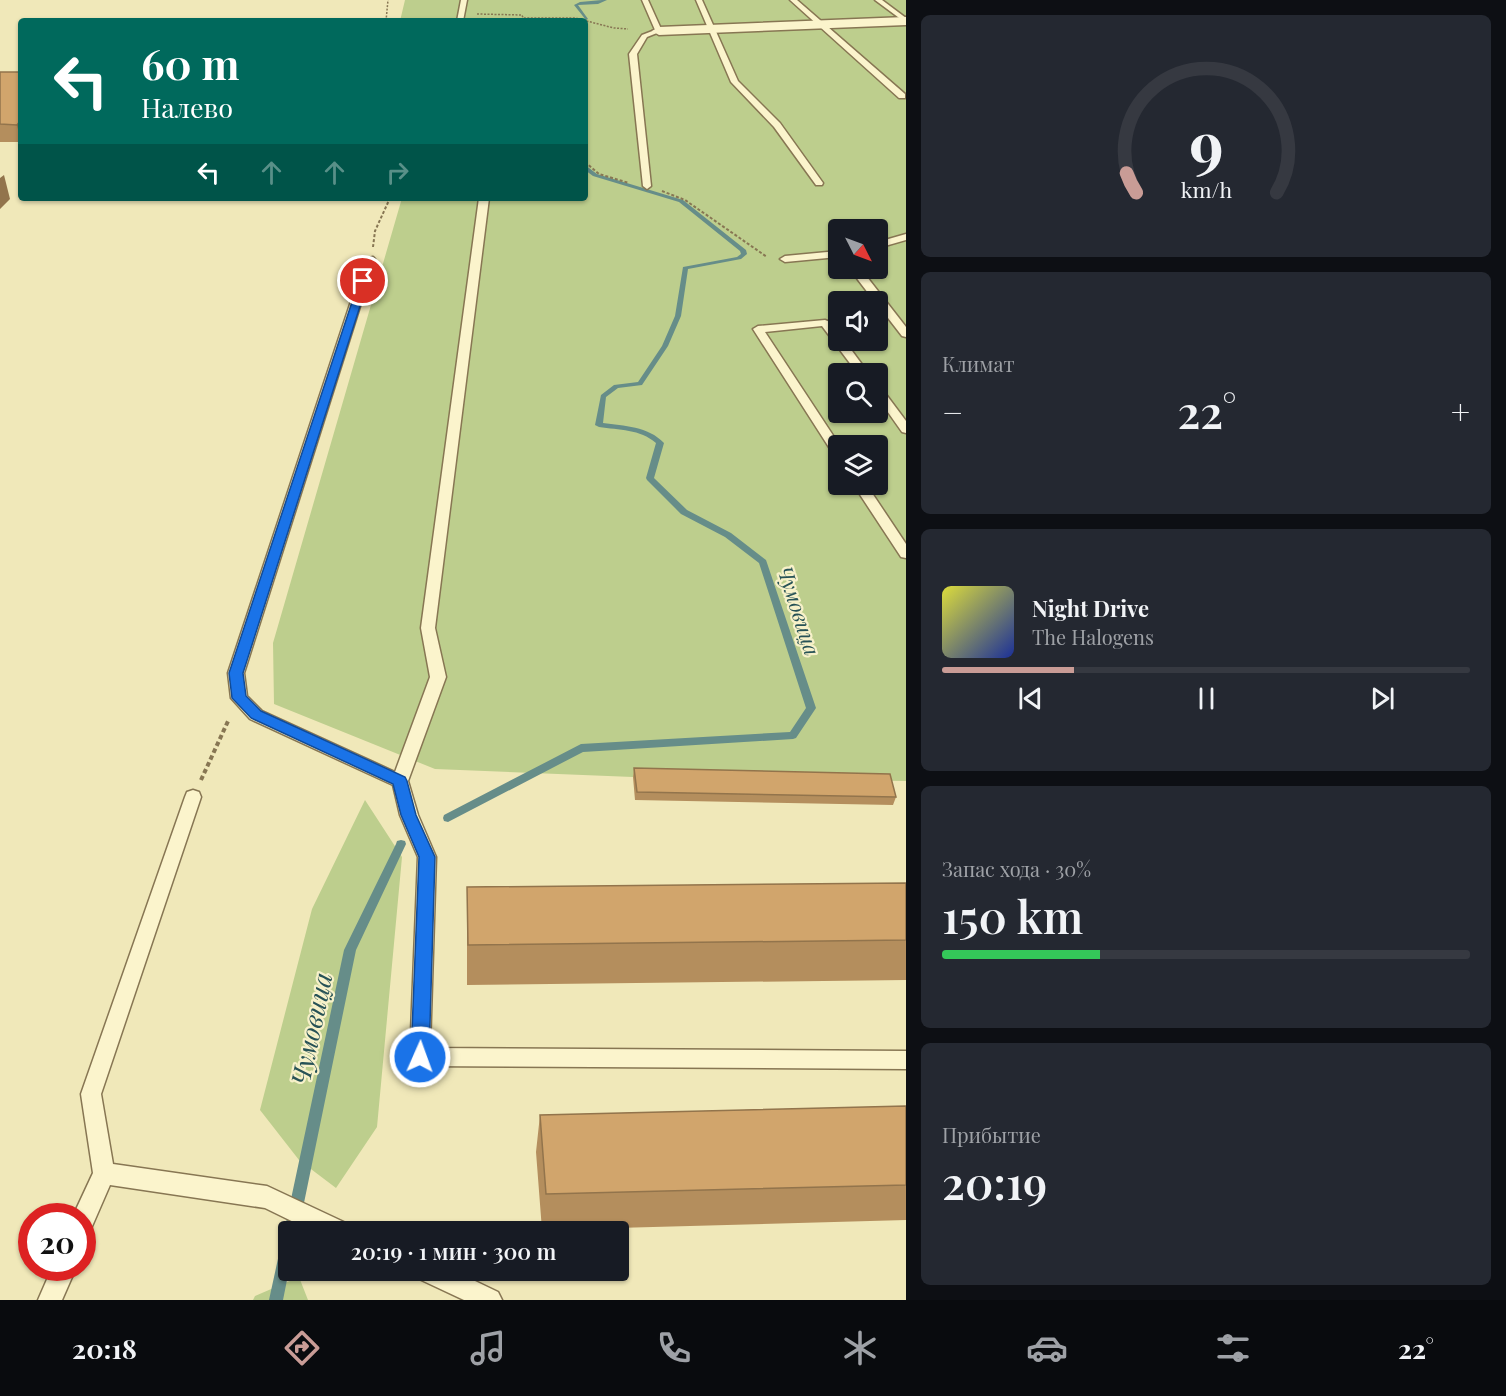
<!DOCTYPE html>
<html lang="ru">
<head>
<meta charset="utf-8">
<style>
  :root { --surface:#171b24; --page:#242831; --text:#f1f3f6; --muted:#9ea1a6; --line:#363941; --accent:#c99c96 }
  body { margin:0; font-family:"Playfair Display",serif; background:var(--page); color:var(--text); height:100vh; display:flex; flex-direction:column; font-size:22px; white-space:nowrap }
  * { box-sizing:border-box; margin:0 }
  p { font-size:20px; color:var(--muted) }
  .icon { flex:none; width:33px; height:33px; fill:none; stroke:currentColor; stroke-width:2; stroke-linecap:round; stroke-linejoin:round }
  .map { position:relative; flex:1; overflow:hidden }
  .details { display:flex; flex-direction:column; gap:15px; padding:15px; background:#0d0f14; width:600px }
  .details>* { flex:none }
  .top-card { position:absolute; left:18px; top:18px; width:570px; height:183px; border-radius:6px; box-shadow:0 2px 4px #0004; background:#00695c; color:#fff; overflow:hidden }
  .needle { width:39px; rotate:132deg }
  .tools { position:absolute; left:828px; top:219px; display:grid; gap:12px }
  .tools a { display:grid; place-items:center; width:60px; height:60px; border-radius:6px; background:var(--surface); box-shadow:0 2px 4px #0004; font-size:30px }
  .speed { position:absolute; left:18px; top:1203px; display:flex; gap:12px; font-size:30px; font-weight:700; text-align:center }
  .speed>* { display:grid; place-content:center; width:78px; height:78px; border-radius:50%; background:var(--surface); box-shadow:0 2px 4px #0004; line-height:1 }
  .speed .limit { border:9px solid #d22; background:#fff; color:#111 }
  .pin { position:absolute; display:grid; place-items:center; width:51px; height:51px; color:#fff; margin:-26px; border:3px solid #fff; border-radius:50%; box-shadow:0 2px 6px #0007 }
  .me { position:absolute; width:66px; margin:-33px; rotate:2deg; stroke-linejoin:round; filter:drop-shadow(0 0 4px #0008) }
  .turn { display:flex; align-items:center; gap:21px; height:126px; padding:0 24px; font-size:27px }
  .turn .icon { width:78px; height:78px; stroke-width:2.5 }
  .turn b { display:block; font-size:42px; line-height:51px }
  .lanes { display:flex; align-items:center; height:57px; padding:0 24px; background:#0003; justify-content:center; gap:30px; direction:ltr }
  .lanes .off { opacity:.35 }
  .big { font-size:45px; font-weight:600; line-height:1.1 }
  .details .card { flex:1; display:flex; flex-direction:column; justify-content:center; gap:9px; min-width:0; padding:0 21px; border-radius:9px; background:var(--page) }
  .details .dial { align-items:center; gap:0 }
  .dial svg { height:156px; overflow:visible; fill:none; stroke:var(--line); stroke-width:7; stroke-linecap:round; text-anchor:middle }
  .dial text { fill:var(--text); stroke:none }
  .song { display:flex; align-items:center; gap:18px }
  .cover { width:72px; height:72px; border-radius:9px; background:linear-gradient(135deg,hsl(60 70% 55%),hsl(230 70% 35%)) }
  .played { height:6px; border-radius:3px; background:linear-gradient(90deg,var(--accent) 25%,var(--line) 25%) }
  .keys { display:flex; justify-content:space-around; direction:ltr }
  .heat { display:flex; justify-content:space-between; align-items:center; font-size:33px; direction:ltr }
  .charge { height:9px; border-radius:4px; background:linear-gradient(90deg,#34c759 30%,var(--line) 0) }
  .trip { position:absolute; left:278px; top:1221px; width:351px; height:60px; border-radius:6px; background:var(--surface); box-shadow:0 2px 4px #0004; font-weight:600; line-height:60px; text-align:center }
  .dock { display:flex; height:96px; justify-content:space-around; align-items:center; background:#090b0e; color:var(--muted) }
  .dock .icon { width:42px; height:42px }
  .dock .active { color:var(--accent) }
  .dock b { font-size:27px; color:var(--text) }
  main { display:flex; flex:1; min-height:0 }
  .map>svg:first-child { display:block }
</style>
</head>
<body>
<main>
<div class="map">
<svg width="906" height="1300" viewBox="0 0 906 1300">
  <rect width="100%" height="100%" fill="#f0e8b9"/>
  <path fill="#bdce8d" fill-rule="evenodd" d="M405 0H906V781L633 777 435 769 274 704 273 643 402 198H585V21H400ZM838 230H878V268H838ZM838 302H878V340H838ZM838 374H878V412H838ZM838 446H878V484H838Z
    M365 800 402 857 377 1127 336 1188 299 1160 260 1110 312 909Z
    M299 1277 308 1300H253L255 1296Z"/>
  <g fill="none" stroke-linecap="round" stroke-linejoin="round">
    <path fill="#668d89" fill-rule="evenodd" d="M602 0H607L598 4 578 5 588 19 586 20 574 5 580 2Z
      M585 165 597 174 683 200 746 250 747 254 741 259 688 269 681 316 668 346 642 385 618 388 606 397 603 423C624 426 648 426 664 443L654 478 687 510 731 533 766 560 816 708 796 738 793 739 583 752 448 822 444 821 443 818 444 815 581 744 790 732 806 708 759 563 725 537 681 514 647 480 646 478 656 443C640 429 619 430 599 427L595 425 601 395 614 385 638 382 662 346 675 316 683 267 737 257 741 254 740 251 679 202 593 176 585 170Z
      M401 840 405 841 406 844 356 950 298 1232H288V1238L284 1232 344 950 396 844 397 841Z
      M288 1238V1270H289L283 1300H269L281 1245 283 1240Z"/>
    <defs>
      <path id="lane" d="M461 0H467L463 21H457Z
        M642 0H648L662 31 647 37 637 54 651 186 647 189 643 186 629 54 642 35 655 30Z
        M696 0H702L738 81 780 123 823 183 822 185H816L774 127 731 82Z
        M790 0H797L905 94V98H899Z
        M875 0H882L906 18V23Z
        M479 198H489L435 628 446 677 408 781 418 815 436 857 430 1048 906 1051V1069L420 1066 413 1064 410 1057 418 857 400 815 393 785 250 719 231 698 228 673 365 259 373 257 375 259 244 673 247 696 262 711 395 772 430 677 421 628Z
        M833 234H838V246L833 243Z
        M906 234V240L878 248V242Z
        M838 251V257L785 262 780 259 785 256Z
        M849 268H860L906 327V337L902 336 878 305V302H875Z
        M825 320C834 322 838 333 838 340H844L869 374H858L822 326 765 332 840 446 838 456 832 452 753 329 758 326Z
        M878 388 882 389 906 421V433L902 432 878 398Z
        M853 484H866L906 544V558L901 557Z
        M193 790 199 792 201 797 101 1094 113 1164 267 1186 348 1224 351 1232H314L265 1208 110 1185 90 1231 82 1234V1216H73L93 1173 81 1094 185 797 187 792Z
        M52 1268H76L62 1300H38Z
        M414 1270H452L498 1292 502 1300H464L417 1278Z"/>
      <path id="street" d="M906 17V25L659 35 652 31 659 27Z"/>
    </defs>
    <use href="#lane" stroke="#877653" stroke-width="3"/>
    <use href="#street" stroke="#877653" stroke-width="3"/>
    <path stroke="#877653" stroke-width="1.5" stroke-dasharray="2 1.5" stroke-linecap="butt" d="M477 14 522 15 523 18H575L614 28 628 29
      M386 21 388 0"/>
    <path stroke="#877653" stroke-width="2" stroke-dasharray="3 2" stroke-linecap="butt" d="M585 162 599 174 629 183
      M662 191 685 200 767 257
      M373 247 375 231 390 198"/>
    <path stroke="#877653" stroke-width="4" stroke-dasharray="4.5 3" stroke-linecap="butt" d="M201 780 229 719"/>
    <use href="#lane" fill="#fbf4cc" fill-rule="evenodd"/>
    <use href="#street" fill="#fbf4cc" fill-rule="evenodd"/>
  </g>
  <path fill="#b48e5d" d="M0 72H21V142H0Z
    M634 768 896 797 893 805 635 800 633 777Z
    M906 883V980L467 985V887Z
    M906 1106V1220L542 1230 536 1152 540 1115Z"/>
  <path fill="#92744c" d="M21 120V142L17 125Z
    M4 175 10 199 0 209V178Z"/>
  <path fill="#d1a56c" stroke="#92744c" stroke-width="1.5" d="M0 72H21V120L17 125 0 124Z
    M634 768 890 774 896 797 637 792Z
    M906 883V940L468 945 467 887Z
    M906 1106V1185L546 1194 540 1115Z"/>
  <path fill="#1a73e8" stroke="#114b97" stroke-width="1.5" d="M363 278 368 281 243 673 246 696 261 711 405 777 407 781 416 815 435 857 429 1057 427 1063 420 1066 413 1063 411 1057 419 857 401 815 393 784 251 718 232 698 229 673 359 281Z"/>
  <g text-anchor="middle" stroke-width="4.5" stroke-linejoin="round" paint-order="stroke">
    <g font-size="21" font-style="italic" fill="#275256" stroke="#f7f1c9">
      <text transform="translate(798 611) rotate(72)" y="7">Чумовица</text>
    </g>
    <g font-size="26" font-style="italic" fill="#275256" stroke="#f7f1c9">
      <text transform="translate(312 1029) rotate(-78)" y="9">Чумовица</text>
    </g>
  </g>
</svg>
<div class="tools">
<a><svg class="needle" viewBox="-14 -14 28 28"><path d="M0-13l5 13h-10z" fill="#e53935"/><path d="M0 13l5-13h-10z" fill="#9ea1a6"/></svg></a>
<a><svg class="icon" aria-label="sound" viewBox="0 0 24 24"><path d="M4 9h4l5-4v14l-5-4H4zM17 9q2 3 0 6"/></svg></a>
<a><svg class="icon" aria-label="search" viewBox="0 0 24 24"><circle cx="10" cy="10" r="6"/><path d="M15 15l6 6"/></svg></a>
<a><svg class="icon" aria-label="layers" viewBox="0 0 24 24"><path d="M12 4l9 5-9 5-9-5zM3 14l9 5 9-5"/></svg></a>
</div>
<div class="speed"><div class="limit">20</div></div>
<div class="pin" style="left:363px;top:281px;background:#d93025"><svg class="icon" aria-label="arrive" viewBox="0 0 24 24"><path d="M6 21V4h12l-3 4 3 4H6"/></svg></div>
<svg class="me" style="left:420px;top:1057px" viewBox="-20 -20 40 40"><circle r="17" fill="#1a73e8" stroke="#fff" stroke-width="3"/><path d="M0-11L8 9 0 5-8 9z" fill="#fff"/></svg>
<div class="trip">20:19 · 1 мин · 300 m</div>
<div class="top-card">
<div class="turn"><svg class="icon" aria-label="left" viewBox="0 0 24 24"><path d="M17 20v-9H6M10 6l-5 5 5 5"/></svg><div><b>60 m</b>Налево</div></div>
<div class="lanes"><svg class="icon" aria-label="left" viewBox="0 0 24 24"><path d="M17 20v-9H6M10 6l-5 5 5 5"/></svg><svg class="icon off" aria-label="ahead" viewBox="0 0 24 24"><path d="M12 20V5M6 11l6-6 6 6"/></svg><svg class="icon off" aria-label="ahead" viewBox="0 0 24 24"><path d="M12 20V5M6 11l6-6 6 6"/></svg><svg class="icon off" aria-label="right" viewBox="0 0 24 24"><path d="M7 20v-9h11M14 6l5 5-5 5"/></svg></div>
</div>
</div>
<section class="details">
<div class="card dial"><svg viewBox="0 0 100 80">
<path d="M14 69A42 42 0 1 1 86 69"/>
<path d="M14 69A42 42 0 0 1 9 59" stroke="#c99c96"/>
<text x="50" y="56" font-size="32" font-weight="700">9</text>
<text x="50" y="72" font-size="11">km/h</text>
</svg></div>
<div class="card"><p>Климат</p>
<div class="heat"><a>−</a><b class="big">22°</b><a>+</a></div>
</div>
<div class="card">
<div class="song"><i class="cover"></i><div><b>Night Drive</b><p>The Halogens</p></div></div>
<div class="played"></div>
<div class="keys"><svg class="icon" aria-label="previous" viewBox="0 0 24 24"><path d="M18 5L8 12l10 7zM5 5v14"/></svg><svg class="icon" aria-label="pause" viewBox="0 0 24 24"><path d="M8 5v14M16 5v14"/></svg><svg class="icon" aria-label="next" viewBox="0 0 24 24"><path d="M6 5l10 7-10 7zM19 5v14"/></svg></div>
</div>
<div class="card"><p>Запас хода · 30%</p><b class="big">150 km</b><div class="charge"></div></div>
<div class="card"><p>Прибытие</p><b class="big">20:19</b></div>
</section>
</main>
<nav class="dock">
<b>20:18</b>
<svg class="icon active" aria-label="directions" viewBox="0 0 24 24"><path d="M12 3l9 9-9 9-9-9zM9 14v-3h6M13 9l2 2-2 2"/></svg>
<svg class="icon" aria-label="music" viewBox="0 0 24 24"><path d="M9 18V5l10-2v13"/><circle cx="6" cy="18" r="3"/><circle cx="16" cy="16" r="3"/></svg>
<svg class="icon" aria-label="phone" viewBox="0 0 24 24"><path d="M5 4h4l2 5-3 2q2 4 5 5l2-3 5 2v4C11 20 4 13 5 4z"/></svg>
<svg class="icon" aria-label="climate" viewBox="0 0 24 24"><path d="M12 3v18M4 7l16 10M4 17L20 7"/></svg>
<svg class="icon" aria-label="car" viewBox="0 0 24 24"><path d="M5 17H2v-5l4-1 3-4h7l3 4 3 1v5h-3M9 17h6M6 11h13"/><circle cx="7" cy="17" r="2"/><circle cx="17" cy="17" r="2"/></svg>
<svg class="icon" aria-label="filters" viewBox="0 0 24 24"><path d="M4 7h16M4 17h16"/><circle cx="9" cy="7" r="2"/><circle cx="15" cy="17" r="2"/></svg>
<b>22°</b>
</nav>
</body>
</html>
